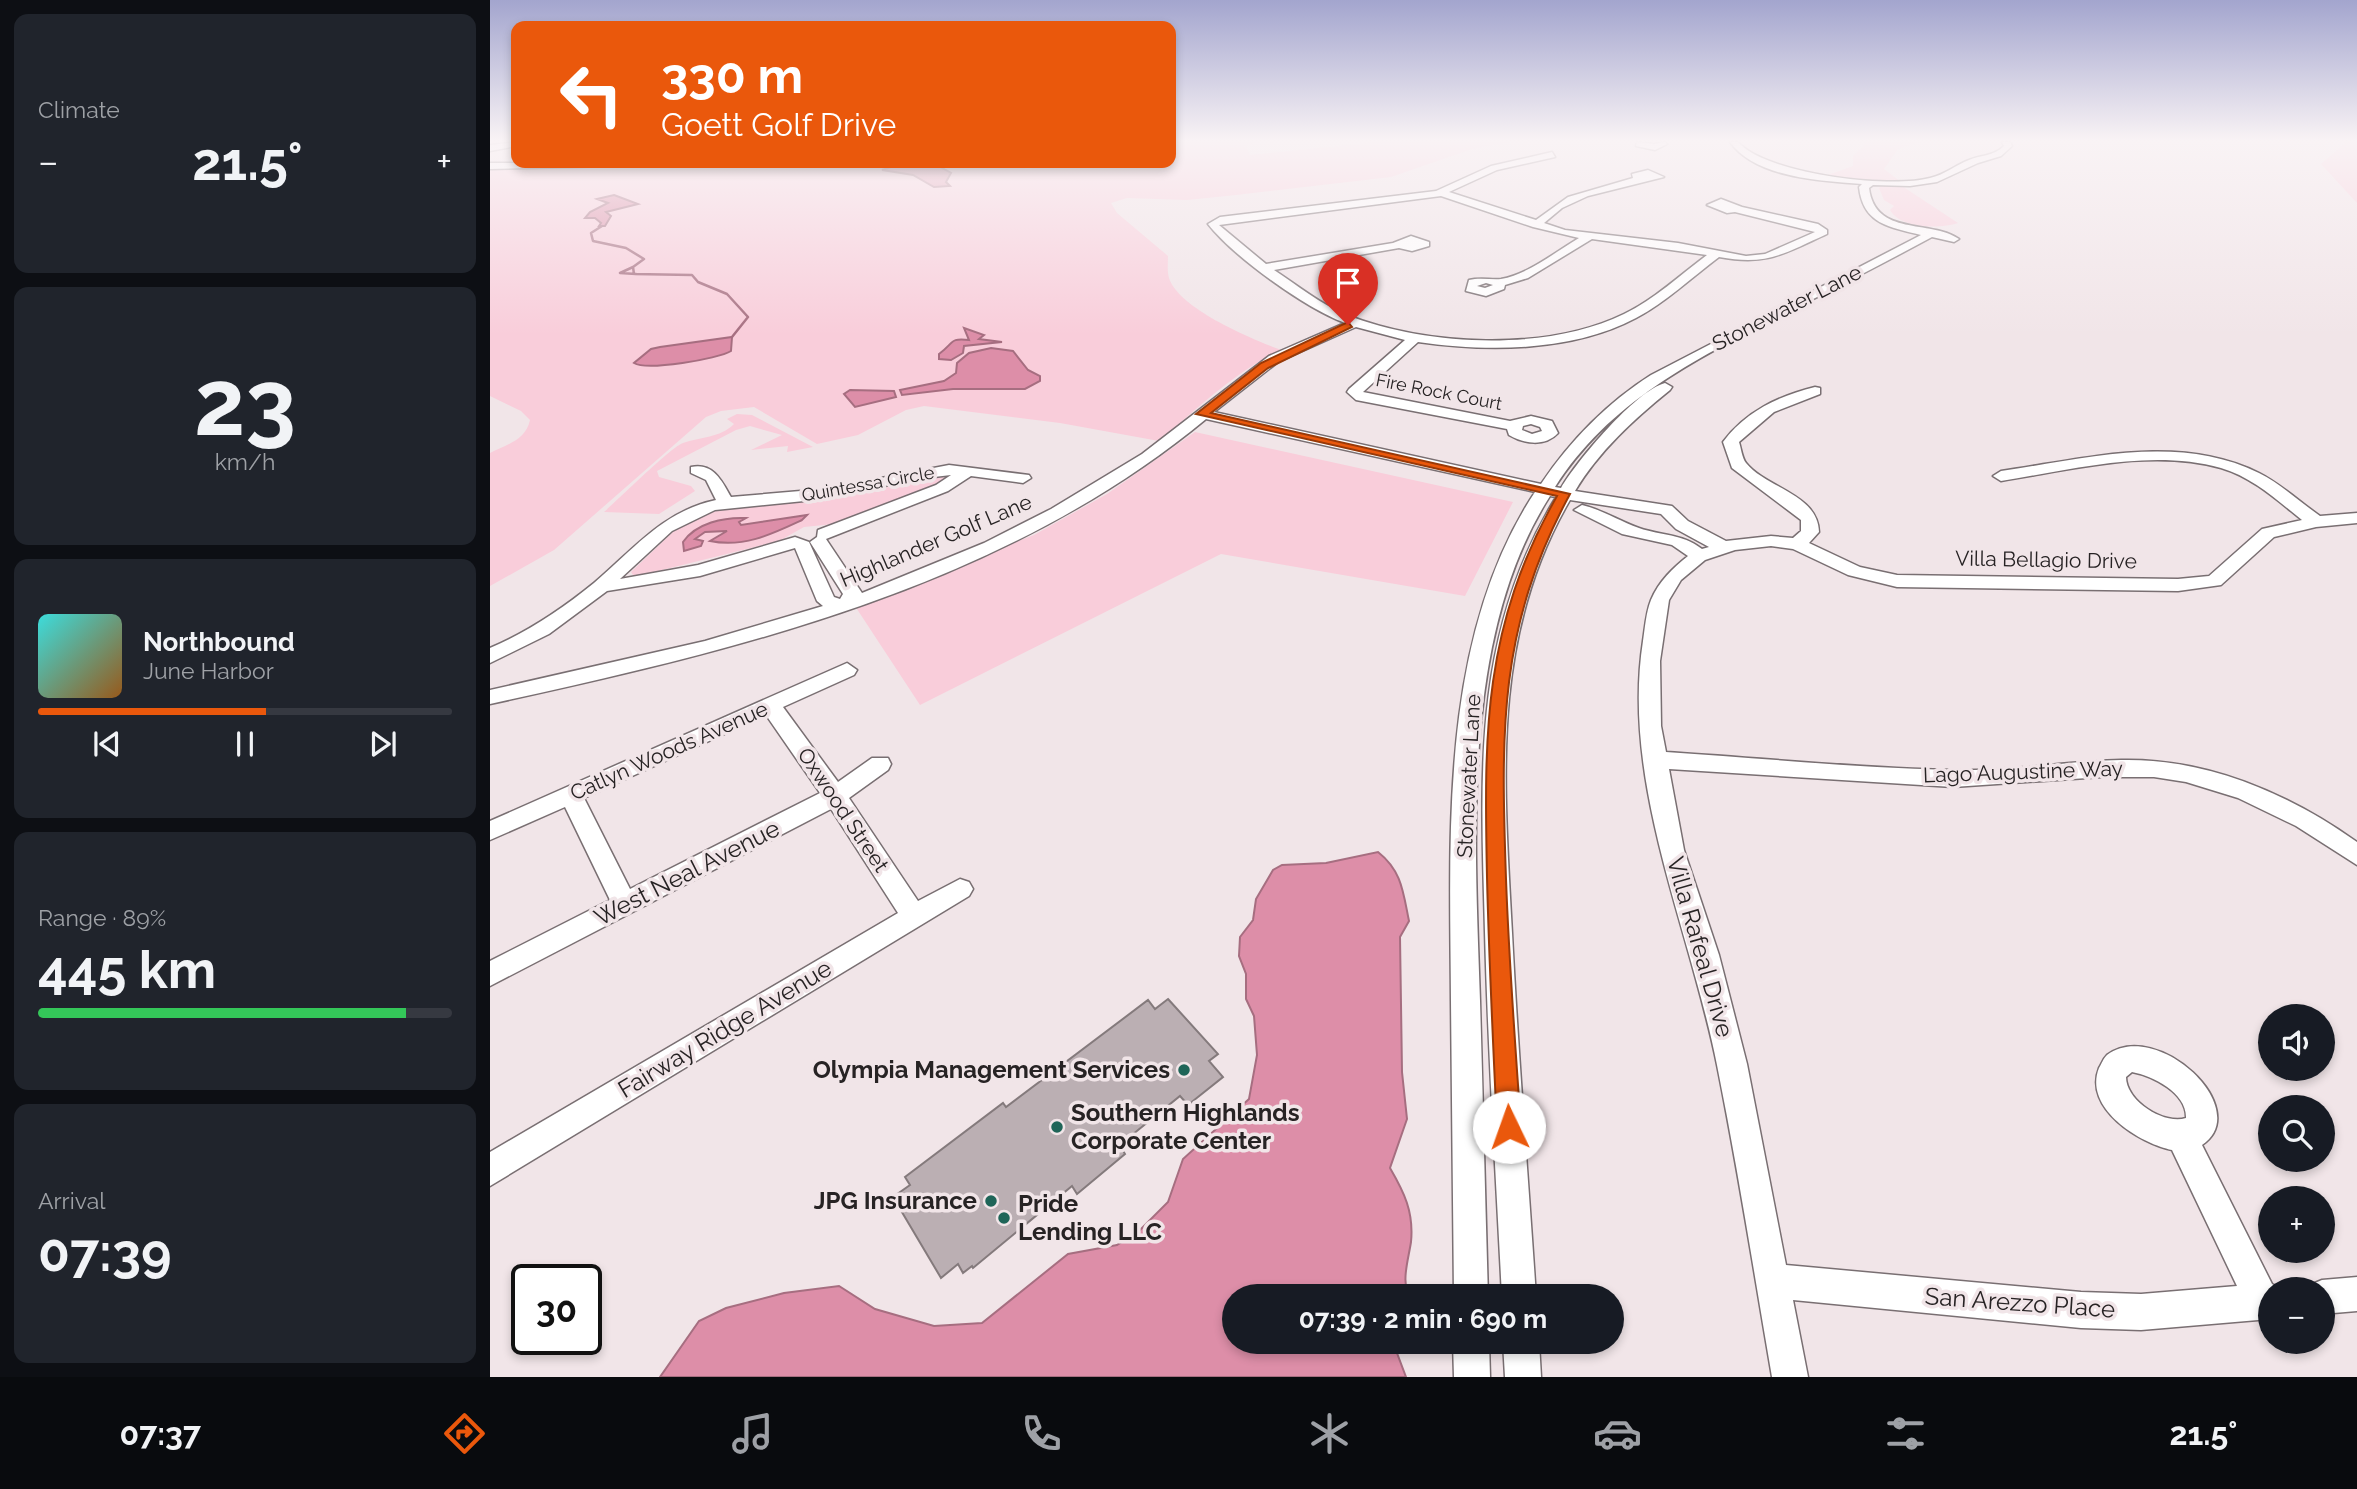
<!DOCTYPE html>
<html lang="en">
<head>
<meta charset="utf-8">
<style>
  :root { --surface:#171b24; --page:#20242c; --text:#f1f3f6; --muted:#9ea1a6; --line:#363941; --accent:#ea580c }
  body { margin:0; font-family:Raleway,sans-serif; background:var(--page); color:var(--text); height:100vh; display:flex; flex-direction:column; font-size:26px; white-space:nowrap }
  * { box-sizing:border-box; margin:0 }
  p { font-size:23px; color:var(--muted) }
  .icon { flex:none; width:38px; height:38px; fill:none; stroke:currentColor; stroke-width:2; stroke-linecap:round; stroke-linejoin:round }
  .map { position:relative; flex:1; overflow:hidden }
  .panel { display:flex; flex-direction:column; gap:14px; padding:14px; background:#0d0f14; width:490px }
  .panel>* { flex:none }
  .top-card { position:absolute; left:21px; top:21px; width:665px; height:147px; border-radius:14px; box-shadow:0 4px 10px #0003; background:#ea580c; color:#fff; overflow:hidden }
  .controls { position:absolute; left:1768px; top:1004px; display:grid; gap:14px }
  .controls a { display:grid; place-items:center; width:77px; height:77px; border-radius:50%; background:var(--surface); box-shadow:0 4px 10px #0003; font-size:35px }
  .speed { position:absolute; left:21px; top:1264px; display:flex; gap:14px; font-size:35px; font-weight:700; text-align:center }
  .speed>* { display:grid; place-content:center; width:91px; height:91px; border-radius:50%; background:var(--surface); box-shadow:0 4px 10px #0003; line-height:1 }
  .speed .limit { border:4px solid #111; border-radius:10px; background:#fff; color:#111 }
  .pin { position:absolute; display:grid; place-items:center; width:60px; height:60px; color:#fff; margin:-72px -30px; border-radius:50% 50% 50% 0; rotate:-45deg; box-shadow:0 0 7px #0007 }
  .pin .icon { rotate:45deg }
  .me { position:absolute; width:77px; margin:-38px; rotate:357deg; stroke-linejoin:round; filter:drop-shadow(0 0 5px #0008) }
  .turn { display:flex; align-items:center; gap:24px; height:147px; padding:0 35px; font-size:32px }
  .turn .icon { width:91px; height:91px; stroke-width:2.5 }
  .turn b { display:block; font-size:49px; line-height:60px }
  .big { font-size:52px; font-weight:700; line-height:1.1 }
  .panel .card { flex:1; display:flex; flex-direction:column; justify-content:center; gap:10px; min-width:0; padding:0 24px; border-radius:14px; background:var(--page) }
  .panel .dial { align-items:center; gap:0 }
  .dial b { font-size:91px; line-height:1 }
  .song { display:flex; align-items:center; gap:21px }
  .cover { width:84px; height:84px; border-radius:10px; background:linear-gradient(135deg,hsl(180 70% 55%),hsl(30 70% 35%)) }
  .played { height:7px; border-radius:4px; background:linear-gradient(90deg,var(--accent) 55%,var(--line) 55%) }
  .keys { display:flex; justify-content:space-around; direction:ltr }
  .heat { display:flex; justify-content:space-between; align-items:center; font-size:38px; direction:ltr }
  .charge { height:10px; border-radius:5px; background:linear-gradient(90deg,#34c759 89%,var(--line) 0) }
  .trip { position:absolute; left:732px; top:1284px; width:402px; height:70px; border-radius:35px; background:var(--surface); box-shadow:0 4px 10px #0003; font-weight:700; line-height:70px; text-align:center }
  .menu { display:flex; height:112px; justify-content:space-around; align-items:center; background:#090b0e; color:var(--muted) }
  .menu .icon { width:49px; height:49px }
  .menu .selected { color:var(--accent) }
  .menu b { font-size:32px; color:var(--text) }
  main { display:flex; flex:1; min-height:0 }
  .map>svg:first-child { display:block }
</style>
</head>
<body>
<main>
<section class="panel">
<div class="card"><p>Climate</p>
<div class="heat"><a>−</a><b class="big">21.5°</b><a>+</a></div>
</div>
<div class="card dial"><b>23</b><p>km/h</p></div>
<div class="card">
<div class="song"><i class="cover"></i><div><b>Northbound</b><p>June Harbor</p></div></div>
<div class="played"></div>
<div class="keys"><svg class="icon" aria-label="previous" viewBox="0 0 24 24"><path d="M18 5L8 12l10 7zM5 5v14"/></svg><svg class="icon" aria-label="pause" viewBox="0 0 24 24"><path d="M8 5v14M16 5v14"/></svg><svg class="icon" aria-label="next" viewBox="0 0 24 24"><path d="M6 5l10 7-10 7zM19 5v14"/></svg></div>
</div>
<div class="card"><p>Range · 89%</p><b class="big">445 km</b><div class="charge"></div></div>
<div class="card"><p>Arrival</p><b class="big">07:39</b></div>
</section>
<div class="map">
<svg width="1867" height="1377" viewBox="0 0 1867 1377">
  <rect width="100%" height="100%" fill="#f1e5e8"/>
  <path fill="#f9cdda" d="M681 142H767L756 146 760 155 886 142H1020L982 149 901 177 746 195 697 200 637 198 621 203 627 213 678 256C678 263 677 271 679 278 689 309 762 339 791 350 744 372 708 408 669 441L570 423 434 406 416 410 368 435 327 444 264 407 231 411 216 417 64 550 0 586V453C16 445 36 440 40 420L31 411 0 396V167L44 163H518L538 169 570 163H681Z
    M1377 142H1430L1408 149 1394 169 1411 182 1386 183 1338 175 1363 166V156Z
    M1856 142H1867V203L1831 164Z
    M1392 186H1412L1468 223C1450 229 1411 229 1400 210L1404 206 1394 200 1389 188Z
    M247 414 262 415 323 447 297 452 298 446 261 450 292 435 260 426 246 430 167 471 169 477 201 486 205 491 169 514 114 512C128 500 181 447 193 443 210 437 230 438 244 424L237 419Z
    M705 432 1023 502 975 596 731 554 430 705 363 603 544 535 617 494Z
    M451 474 457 476 454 483 344 524 314 527 289 541 152 575H143L141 572 189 526 229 507Z"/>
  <path fill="#dd8ea8" stroke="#a66e80" stroke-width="2" d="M445 164 461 173 456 182 460 186 444 187 423 175 392 170 404 166Z
    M124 195 148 204 116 212 121 216 115 226H109L111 223 105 218H95L100 212 118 203 107 199Z
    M474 328 494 335 489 339 512 342 474 346 473 353 461 360 449 359V354C465 342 459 338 479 340Z
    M242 337 241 351C228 359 157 371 144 363L161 349 170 347Z
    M501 348 523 351 538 370 550 376V381L535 389H463L412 395 410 390 454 381 466 373 467 363 479 353Z
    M360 390 404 391 406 397 365 407 354 394Z
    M317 515 312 520C282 534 254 548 220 541L237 531 215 532 205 539 213 541 211 546 194 551 193 542C206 523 234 517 256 518L249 522 251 525Z
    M888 852C912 871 913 892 919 921L910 937 912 1072 917 1119 900 1168C914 1192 924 1212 921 1242 918 1261 912 1278 918 1297H744V1342H920L907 1353 916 1377H170L209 1321 236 1308 294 1293 349 1286 385 1309 444 1326 492 1323 578 1254 627 1245 650 1230 678 1202 693 1159 759 1099 767 1055 764 1016 756 999V974L749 956 750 937 763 920 766 899 783 870 792 865 836 863Z"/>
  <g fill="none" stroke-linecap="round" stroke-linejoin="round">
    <path stroke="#a66e80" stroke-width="2.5" d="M112 226 101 233 103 241 136 248 154 259 143 267 144 274 202 275 208 282 237 294 258 317 242 337
      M143 267 130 273 146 274"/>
  </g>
  <path fill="#bbafb3" stroke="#847a7c" stroke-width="2" d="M678 999 728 1054 719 1061 733 1077 698 1105 690 1096 637 1139 640 1142 632 1149 635 1154 587 1194 582 1186 483 1268 482 1266 473 1273 468 1264 451 1278 403 1197 420 1185 415 1177 513 1103 516 1107 658 1000 665 1009Z"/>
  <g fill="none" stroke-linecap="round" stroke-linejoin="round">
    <defs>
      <path id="minor" d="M26 142V146L0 151V145Z
        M1147 142 1164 144 1175 142 1177 144 1165 150 1146 146Z
        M1240 142H1248C1276 174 1399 189 1440 178 1454 175 1466 165 1479 160 1491 155 1504 156 1514 146L1512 142H1520L1522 146 1511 156 1488 163 1447 182 1420 186 1383 185 1379 188C1385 237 1440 219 1469 239L1464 242 1442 237C1394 263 1345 288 1296 313 1207 358 1120 401 1065 487L1071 488C1087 461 1145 391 1175 383L1182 387 1180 390C1144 419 1109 451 1085 491L1182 506 1198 521 1236 541 1281 536 1303 538 1311 531V520L1242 468 1233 442C1256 411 1289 396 1325 387L1330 388V394L1284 412 1249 442C1251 448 1252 458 1256 463 1276 488 1328 494 1329 532L1319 543 1370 567 1407 575 1688 579 1719 576 1772 529 1812 520C1787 500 1762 477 1731 468 1661 448 1581 470 1511 481L1503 476 1511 471C1595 459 1688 433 1769 473 1791 484 1810 502 1830 516L1867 513V523L1826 527 1784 537 1731 585 1688 591 1407 587 1358 575 1303 549 1281 546 1245 550 1215 560 1191 580 1179 600 1170 661 1171 726 1176 752C1271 758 1366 768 1462 770 1518 772 1574 761 1631 760 1716 758 1798 793 1867 842V865L1806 826 1748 798 1696 782 1664 777H1612L1463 787 1179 769 1194 850 1229 955 1257 1064 1296 1265 1591 1292 1651 1294 1747 1286 1682 1150C1649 1143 1593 1108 1609 1068 1612 1063 1613 1059 1617 1055 1667 1018 1765 1109 1712 1145L1782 1284 1793 1290H1780V1319L1651 1330 1591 1328 1303 1300 1318 1377H1282C1264 1273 1248 1169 1227 1065 1200 928 1131 783 1153 641 1155 628 1156 612 1161 600 1169 581 1183 568 1198 556L1182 545 1132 534 1084 510 1092 505C1113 510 1129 521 1149 528 1172 536 1191 533 1212 549L1219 547 1186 529 1171 514 1080 500C1000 637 1014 781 1022 933 1028 1054 1038 1175 1046 1297H1012C1006 1175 998 1054 995 932 991 777 981 636 1066 497L1060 496C970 637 985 839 990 1001 993 1100 995 1198 998 1297H964C963 1198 962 1099 961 1001 960 833 949 638 1045 492L716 419C513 587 252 649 0 704V690L215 641 333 606 327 601 305 548 210 576 117 591 59 634 0 663V648C38 632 72 609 104 583 143 550 173 511 226 500L216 480 201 473V467C223 462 232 481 241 497L334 489 459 465 539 475 541 478 533 483 481 476 458 491 336 539 372 593 494 543 561 509 652 454 779 356 855 323C815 308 744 257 718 224L730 217 946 191 1001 166 1062 152 1065 157 1007 170 959 192 1046 220 1078 197 1143 178 1142 174 1158 170 1174 177 1098 196 1072 208 1054 223 1075 230 1188 243 1256 256 1275 254 1325 232 1245 212 1237 213 1217 205 1231 199 1252 207 1328 224 1337 230V234C1293 254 1277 266 1229 257 1201 278 1176 302 1146 318 1082 352 998 352 928 342L873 392 1020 421 1041 416 1062 421 1068 433C1055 447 1034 444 1019 435L1017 429 866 400 857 392 859 389 915 340 866 327 788 362 724 412 1051 484C1080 441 1117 403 1161 375L1431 235C1399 227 1373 224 1369 187L1372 184C1331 181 1266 178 1240 142ZM951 196 1043 227 1089 238C1065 252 1039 274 1011 279 1001 280 990 277 979 280L976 291 996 296 1014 289 1015 285 1038 278 1102 239 1217 255C1190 275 1165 299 1134 314 1056 352 936 346 857 315 830 304 807 285 784 270L909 248 922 251 939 246V242L921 236 903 243 776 264 729 225ZM996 283 1003 285 995 288 987 286ZM1041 424 1050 427 1052 431 1042 434 1032 430 1033 426ZM461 475 446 485 328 530 327 537 320 542 353 594 350 599 344 597 319 542 305 537 208 565 130 579 182 531 225 510 334 499 427 479ZM1642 1072C1663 1076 1697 1093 1696 1118 1674 1125 1636 1101 1636 1077Z
        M0 163H128L124 166 0 169Z
        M357 663 367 670 364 675 293 707 348 782 382 758H398L401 764 398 770 359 798 428 901 470 879 479 882 483 889 479 896 0 1186V1152L408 913 341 809 0 986V961L120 900 75 807 0 840V821ZM276 715 330 793 140 889 94 798Z
        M1867 1277V1311L1832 1314V1290H1818L1820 1285 1832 1280Z
        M963 1342H999L1000 1377H964Z
        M1013 1342H1049L1051 1377H1015Z"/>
    </defs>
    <use href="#minor" stroke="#796f72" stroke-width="3"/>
    <use href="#minor" fill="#fff" fill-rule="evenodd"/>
  </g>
  <linearGradient id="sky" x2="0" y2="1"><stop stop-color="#a3a5ce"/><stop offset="0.42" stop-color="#f9f3f5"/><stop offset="1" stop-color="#f9f3f5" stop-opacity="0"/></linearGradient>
  <rect width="1867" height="335" fill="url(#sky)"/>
  <path fill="#ea580c" stroke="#983908" stroke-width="2" d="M858 322 862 327 778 368 721 413 1080 494C1008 627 1011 732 1016 879 1019 962 1025 1044 1031 1127L1027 1135 1019 1139 1011 1135 1007 1127C1003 1044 999 961 997 877 994 732 993 626 1067 496L706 414 771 363Z"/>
  <g fill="#1f6558" stroke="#f1e5e8" stroke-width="2.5">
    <circle cx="694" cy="1070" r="7"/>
    <circle cx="567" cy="1127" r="7"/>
    <circle cx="501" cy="1201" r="7"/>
    <circle cx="514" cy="1218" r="7"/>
  </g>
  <g text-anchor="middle" stroke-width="7" stroke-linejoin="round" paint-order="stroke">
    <g font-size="18" fill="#272324" stroke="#f1e5e8">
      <text transform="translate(949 392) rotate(11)" y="6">Fire Rock Court</text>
      <text transform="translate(378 484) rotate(-10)" y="6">Quintessa Circle</text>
    </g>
    <g font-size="21" fill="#272324" stroke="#f1e5e8">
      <text transform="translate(1297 308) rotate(-27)" y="7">Stonewater Lane</text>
      <text transform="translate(446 541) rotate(-23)" y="7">Highlander Golf Lane</text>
      <text transform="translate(1556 560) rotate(1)" y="7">Villa Bellagio Drive</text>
      <text transform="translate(179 751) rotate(-24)" y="7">Catlyn Woods Avenue</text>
      <text transform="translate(1533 772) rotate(-2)" y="7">Lago Augustine Way</text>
      <text transform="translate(979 776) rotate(-87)" y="7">Stonewater Lane</text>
      <text transform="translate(353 810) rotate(56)" y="7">Oxwood Street</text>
    </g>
    <g font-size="24" fill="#272324" stroke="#f1e5e8">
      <text transform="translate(197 873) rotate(-27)" y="8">West Neal Avenue</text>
      <text transform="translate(1210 947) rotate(74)" y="8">Villa Rafeal Drive</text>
      <text transform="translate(235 1029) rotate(-31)" y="8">Fairway Ridge Avenue</text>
      <text transform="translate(1530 1303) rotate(4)" y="8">San Arezzo Place</text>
    </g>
    <g font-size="24" font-weight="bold" fill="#272324" stroke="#f1e5e8" text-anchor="end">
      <text x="680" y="1078">Olympia Management Services</text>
      <text x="581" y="1121" text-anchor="start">Southern Highlands<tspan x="581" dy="28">Corporate Center</tspan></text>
      <text x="487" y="1209">JPG Insurance</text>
      <text x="528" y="1212" text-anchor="start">Pride<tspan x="528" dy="28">Lending LLC</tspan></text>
    </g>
  </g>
</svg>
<div class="controls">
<a><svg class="icon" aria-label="sound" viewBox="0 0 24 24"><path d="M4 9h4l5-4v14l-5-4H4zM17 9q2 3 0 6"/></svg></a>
<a><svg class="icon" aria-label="search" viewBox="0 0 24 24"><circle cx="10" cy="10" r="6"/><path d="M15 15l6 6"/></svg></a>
<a>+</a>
<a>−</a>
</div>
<div class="speed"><div class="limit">30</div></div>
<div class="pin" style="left:858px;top:325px;background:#d93025"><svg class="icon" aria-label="arrive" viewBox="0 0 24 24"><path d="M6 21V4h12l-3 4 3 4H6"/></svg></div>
<svg class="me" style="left:1019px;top:1127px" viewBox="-20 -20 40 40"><circle r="19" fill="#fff"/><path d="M0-13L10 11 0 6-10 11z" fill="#ea580c"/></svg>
<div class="trip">07:39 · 2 min · 690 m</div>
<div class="top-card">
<div class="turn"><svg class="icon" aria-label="left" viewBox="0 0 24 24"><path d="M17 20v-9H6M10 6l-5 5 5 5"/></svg><div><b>330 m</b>Goett Golf Drive</div></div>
</div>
</div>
</main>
<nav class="menu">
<b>07:37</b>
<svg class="icon selected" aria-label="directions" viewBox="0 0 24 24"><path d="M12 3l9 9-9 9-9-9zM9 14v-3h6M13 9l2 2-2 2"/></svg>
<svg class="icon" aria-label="music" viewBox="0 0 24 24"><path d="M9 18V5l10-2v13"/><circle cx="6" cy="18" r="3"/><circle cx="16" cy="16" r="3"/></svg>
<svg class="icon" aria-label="phone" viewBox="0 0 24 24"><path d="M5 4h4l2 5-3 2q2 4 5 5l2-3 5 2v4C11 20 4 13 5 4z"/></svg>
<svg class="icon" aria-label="climate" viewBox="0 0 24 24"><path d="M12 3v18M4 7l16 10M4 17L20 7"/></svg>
<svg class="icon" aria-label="car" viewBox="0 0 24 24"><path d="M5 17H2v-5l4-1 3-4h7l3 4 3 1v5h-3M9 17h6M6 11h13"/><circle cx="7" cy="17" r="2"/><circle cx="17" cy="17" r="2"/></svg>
<svg class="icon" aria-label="filters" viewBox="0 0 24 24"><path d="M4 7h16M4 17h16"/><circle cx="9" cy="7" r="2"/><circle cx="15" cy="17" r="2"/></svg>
<b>21.5°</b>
</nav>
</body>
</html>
